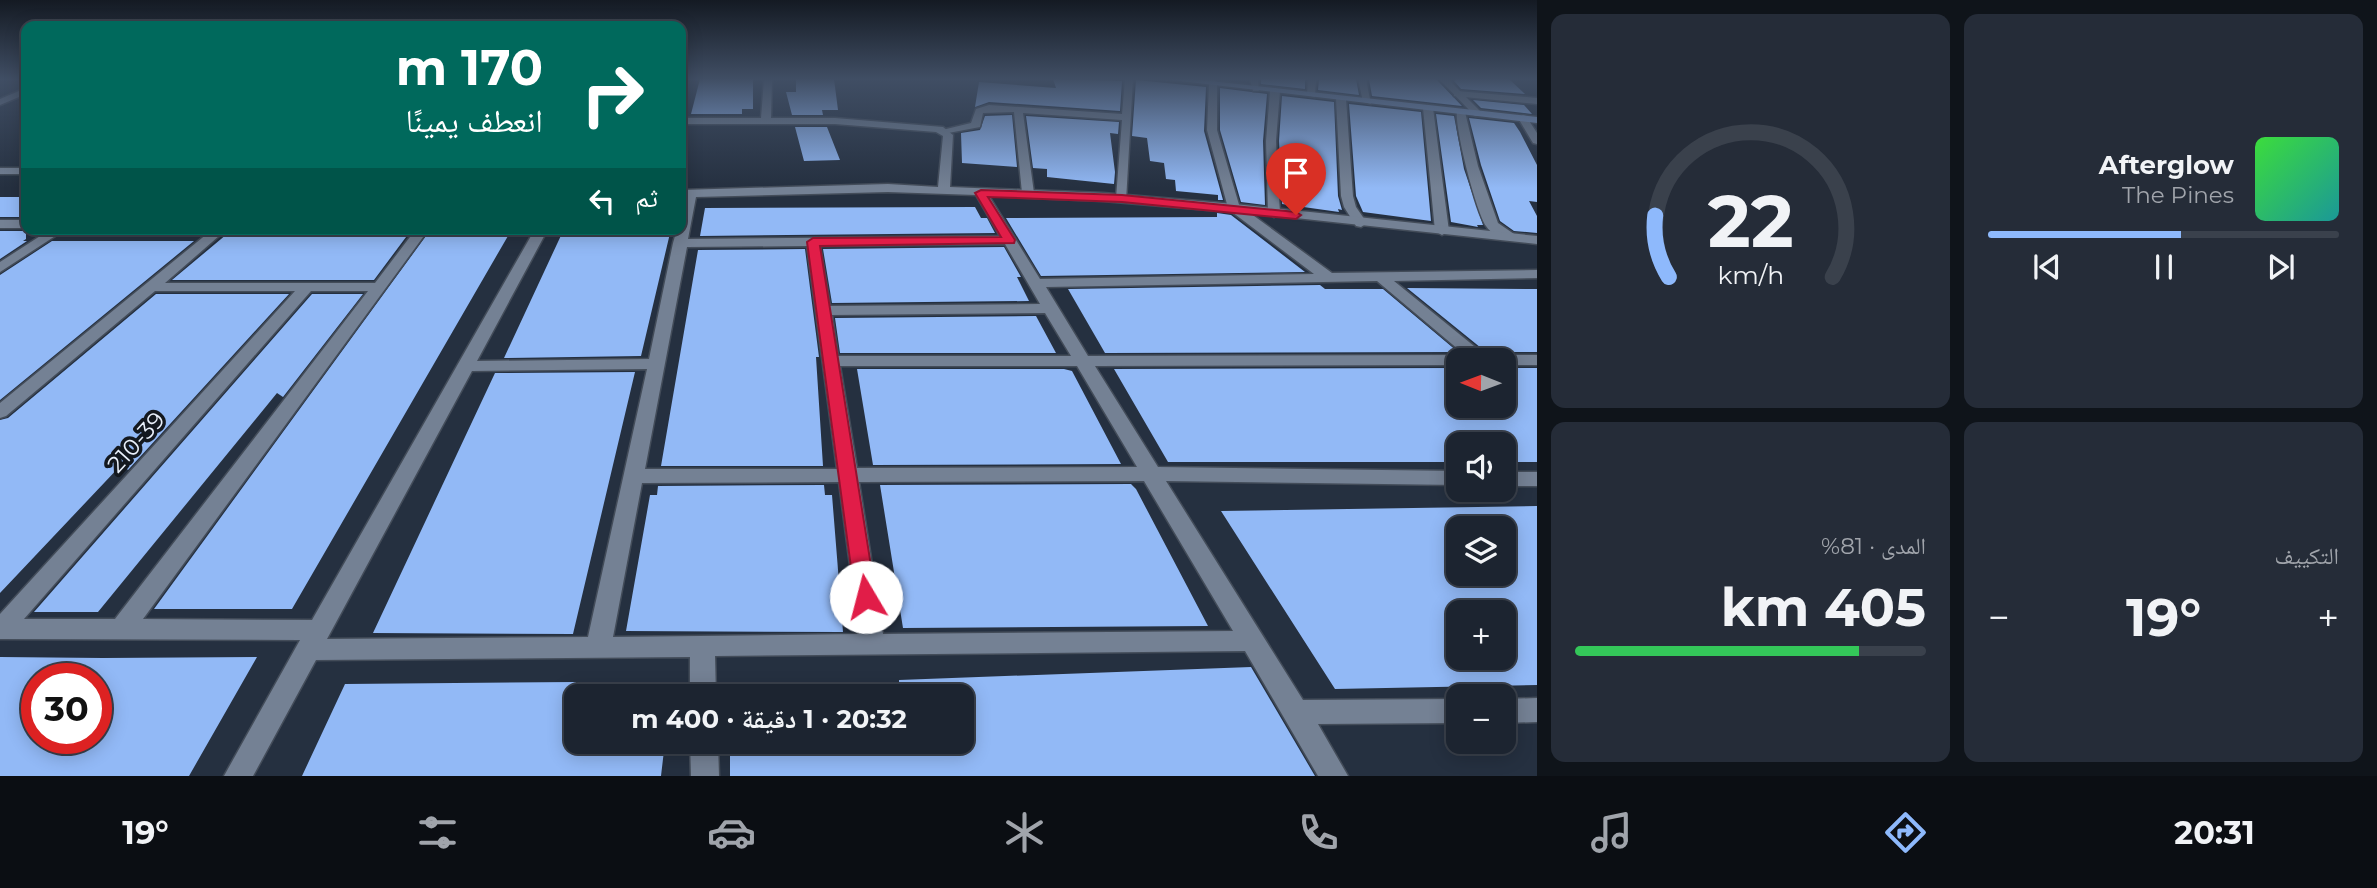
<!DOCTYPE html>
<html lang="ar">
<head>
<meta charset="utf-8">
<style>
  :root { --surface:#1c2430; --page:#252c38; --text:#f1f3f6; --muted:#a0a4ab; --line:#3a414c; --accent:#8eb9fc }
  body { margin:0; font-family:Montserrat,"Noto Naskh Arabic",sans-serif; background:var(--page); color:var(--text); direction:rtl; height:100vh; display:flex; flex-direction:column; font-size:26px; white-space:nowrap }
  * { box-sizing:border-box; margin:0 }
  p { font-size:23px; color:var(--muted) }
  .icon { flex:none; width:38px; height:38px; fill:none; stroke:currentColor; stroke-width:2; stroke-linecap:round; stroke-linejoin:round }
  .map { position:relative; flex:1; overflow:hidden; direction:ltr }
  .panel { display:flex; flex-direction:column; gap:14px; padding:14px; background:#0f141a; width:840px }
  .panel>* { flex:none }
  .guide { position:absolute; left:21px; top:21px; width:665px; height:214px; border-radius:14px; box-shadow:0 4px 18px #0003,0 0 0 2px var(--line); direction:rtl; background:#00695c; color:#fff; overflow:hidden }
  .needle { width:46px; rotate:271deg }
  .fabs { position:absolute; left:1446px; top:348px; display:grid; gap:14px }
  .fabs a { display:grid; place-items:center; width:70px; height:70px; border-radius:14px; background:var(--surface); box-shadow:0 4px 18px #0003,0 0 0 2px var(--line); font-size:35px }
  .speed { position:absolute; left:21px; top:663px; display:flex; gap:14px; font-size:35px; font-weight:700; text-align:center }
  .speed>* { display:grid; place-content:center; width:91px; height:91px; border-radius:50%; background:var(--surface); box-shadow:0 4px 18px #0003,0 0 0 2px var(--line); line-height:1 }
  .speed .limit { border:10px solid #d22; background:#fff; color:#111 }
  .pin { position:absolute; display:grid; place-items:center; width:60px; height:60px; color:#fff; margin:-72px -30px; border-radius:50% 50% 50% 0; rotate:-45deg; box-shadow:0 0 7px #0007 }
  .pin .icon { rotate:45deg }
  .me { position:absolute; width:77px; margin:-38px; rotate:352deg; stroke-linejoin:round; filter:drop-shadow(0 0 5px #0008) }
  .turn { display:flex; align-items:center; gap:24px; height:147px; padding:0 28px; font-size:32px }
  .turn .icon { width:91px; height:91px; stroke-width:2.5 }
  .turn b { display:block; font-size:49px; line-height:60px }
  .then { display:flex; align-items:center; height:66px; padding:0 28px; background:#0003; gap:14px; font-size:26px }
  .big { font-size:52px; font-weight:700; line-height:1.1 }
  .panel .card { flex:1; display:flex; flex-direction:column; justify-content:center; gap:10px; min-width:0; padding:0 24px; border-radius:14px; background:var(--page) }
  .panel .dial { align-items:center; gap:0 }
  .dial svg { height:182px; overflow:visible; fill:none; stroke:var(--line); stroke-width:7; stroke-linecap:round; text-anchor:middle }
  .dial text { fill:var(--text); stroke:none }
  .song { display:flex; align-items:center; gap:21px }
  .cover { width:84px; height:84px; border-radius:10px; background:linear-gradient(135deg,hsl(120 70% 55%),hsl(180 70% 35%)) }
  .played { height:7px; border-radius:4px; background:linear-gradient(90deg,var(--accent) 55%,var(--line) 55%) }
  .keys { display:flex; justify-content:space-around; direction:ltr }
  .heat { display:flex; justify-content:space-between; align-items:center; font-size:38px; direction:ltr }
  .charge { height:10px; border-radius:5px; background:linear-gradient(90deg,#34c759 81%,var(--line) 0) }
  .panel .tiles { flex:1; display:grid; gap:14px; grid-template-columns:repeat(2,1fr) }
  .trip { position:absolute; left:564px; top:684px; width:410px; height:70px; border-radius:14px; background:var(--surface); box-shadow:0 4px 18px #0003,0 0 0 2px var(--line); font-weight:700; line-height:70px; text-align:center; direction:rtl }
  .menu { display:flex; height:112px; justify-content:space-around; align-items:center; background:#0b0e13; color:var(--muted) }
  .menu .icon { width:49px; height:49px }
  .menu .current { color:var(--accent) }
  .menu b { font-size:32px; color:var(--text) }
  main { display:flex; flex:1; min-height:0 }
  .map>svg:first-child { display:block }
</style>
</head>
<body>
<main>
<section class="panel">
<div class="tiles">
<div class="card">
<div class="song"><i class="cover"></i><div><b>Afterglow</b><p>The Pines</p></div></div>
<div class="played"></div>
<div class="keys"><svg class="icon" aria-label="previous" viewBox="0 0 24 24"><path d="M18 5L8 12l10 7zM5 5v14"/></svg><svg class="icon" aria-label="pause" viewBox="0 0 24 24"><path d="M8 5v14M16 5v14"/></svg><svg class="icon" aria-label="next" viewBox="0 0 24 24"><path d="M6 5l10 7-10 7zM19 5v14"/></svg></div>
</div>
<div class="card dial"><svg viewBox="0 0 100 80">
<path d="M14 69A42 42 0 1 1 86 69"/>
<path d="M14 69A42 42 0 0 1 8 42" stroke="#8eb9fc"/>
<text x="50" y="56" font-size="32" font-weight="700">22</text>
<text x="50" y="72" font-size="11">km/h</text>
</svg></div>
<div class="card"><p>التكييف</p>
<div class="heat"><a>−</a><b class="big">19°</b><a>+</a></div>
</div>
<div class="card"><p>المدى · 81%</p><b class="big">405 km</b><div class="charge"></div></div>
</div>
</section>
<div class="map">
<svg width="1537" height="776" viewBox="0 0 1537 776">
  <rect width="100%" height="100%" fill="#253040"/>
  <path fill="#92b9f6" fill-rule="evenodd" d="M700 79H753V109H742V114H691Z
    M796 79H834L838 110H822L823 115H792L786 92H796Z
    M1053 79 1122 81 1120 111 989 102 975 107 979 82 1056 88Z
    M1261 79H1305V89L1261 84Z
    M1332 79H1356L1359 95 1318 90 1319 80Z
    M1369 79H1436L1462 106 1372 96Z
    M1456 79H1509L1525 94 1461 89 1454 81Z
    M1136 80 1206 87 1204 131 1223 200H1218V195L1176 191 1175 180 1166 179 1164 163 1150 161 1147 138 1132 136Z
    M1220 88 1267 94 1263 141 1265 205 1241 202 1220 130Z
    M1282 96 1334 102 1338 196 1342 210 1338 209 1339 212 1282 204 1279 141Z
    M1473 100 1524 105 1532 114 1481 108Z
    M1349 104 1421 112 1431 221 1363 212 1356 196Z
    M1436 114 1454 116 1464 169 1483 225H1477L1478 227 1451 222Z
    M1012 115 1017 167 962 163 961 133 980 130 985 116Z
    M1026 116 1119 122 1118 134 1110 133 1115 172 1114 184 1047 177V169L1033 168Z
    M1469 118 1514 123 1520 132 1537 165V202L1529 201 1537 216V233L1514 231 1500 221 1481 165Z
    M795 127H827L840 160 804 161Z
    M0 197H26V217H0Z
    M975 207 981 218H987L995 233 700 236 705 208Z
    M1217 213 1231 215 1305 272 1041 276 1006 218 1217 217Z
    M233 229H412L374 280H172Z
    M431 229H512L292 609H154Z
    M564 229H671L641 356 504 358Z
    M0 231H26V239L23 241H27L0 259Z
    M52 241H194L0 400V275Z
    M1004 247 1021 277H1017L1029 301 832 303 823 249Z
    M805 249 819 357H816L823 466H661L698 250Z
    M1320 285 1325 289H1383L1458 352 1105 353 1068 289Z
    M1407 288 1537 289V352H1486Z
    M156 294H289L128 470 122 464 0 593V420L8 418Z
    M312 294H363L283 397 277 393 98 612H34Z
    M1036 316 1056 353H840L835 318Z
    M1458 368V406H1503V368H1537V462H1503V444H1458V462H1168L1114 369Z
    M857 369H1064L1072 371 1121 464 873 465Z
    M635 372 573 634 373 633 495 373Z
    M1131 484 1136 489 1208 626 903 628 880 485Z
    M824 485 825 495H832L843 632 626 631 650 495H657L658 486Z
    M1537 506V685L1335 689 1221 511ZM1458 528H1503V574H1458ZM1458 612H1503V658H1458Z
    M0 657 103 658 257 657 189 776H0ZM37 679H96V738H37Z
    M1251 667 1315 776H730V742H961V696H899V680Z
    M576 682V742H665L661 776H302L345 684Z"/>
  <g fill="none" stroke-linecap="round" stroke-linejoin="round">
    <defs>
      <path id="pedestrian" d="M1125 79H1133L1126 201 1116 198 1122 120 1023 113 1034 193 1028 197 1022 193 1014 112 983 113 980 127 943 134 938 131 971 123 976 109 989 105 1122 114Z
        M1205 79H1214L1217 84V130L1240 208 1234 212 1228 208 1207 130 1209 84Z
        M1250 79H1258L1259 91H1253Z
        M1308 79H1316L1315 97 1307 95Z
        M1358 79H1366L1371 104 1363 102Z
        M1439 79H1448L1481 112V116H1475Z
        M1275 88 1280 91 1276 141 1280 213 1274 217 1268 213 1266 141 1270 91Z
        M1341 96 1346 99 1353 196 1356 207 1367 223 1361 227 1356 226 1344 207 1341 196 1336 99Z
        M1428 105 1433 108 1449 231 1442 235 1435 231 1423 108Z
        M1457 110 1465 112 1478 166 1498 223 1514 234V240C1505 242 1491 234 1486 226 1476 211 1454 126 1457 110Z"/>
      <path id="minor" d="M764 79H772L771 118H835L943 127 953 135 950 187 1103 193 1234 204 1537 236V244L1250 213 1332 273 1537 270V278L1394 281 1485 355H1537V365H1503V360H1458V365L1095 366 1158 467 1458 471V485L1166 481 1303 700 1458 699V723L1318 724 1348 776H1318L1245 651 715 656 716 696H690V657L316 660 253 776H224L300 640 0 639V614L295 291H155L6 416 0 418V403L213 229H227L165 283H375L416 229H429L143 619 312 620 535 229H548L477 361 649 359 673 243 677 229H681L684 198H681V190L888 184 938 187 943 136 936 132 835 124H681V118H761ZM888 192 976 195 1000 236 688 239 696 197ZM989 196 1103 201 1232 212 1314 274 1040 279ZM1005 244 1040 304 830 306 820 246ZM807 246 837 469H645L687 247ZM1377 281 1465 355 1088 356 1046 287ZM311 291H368L115 619H24ZM1045 313 1071 356H838L832 315ZM840 366H1077L1137 467 857 468ZM647 369 588 637 327 639 472 371ZM1144 481 1233 631 883 634 859 482ZM839 482 859 634 613 637 642 483Z
        M26 88V94L0 105V99Z
        M1457 91 1537 98V104L1454 96V92Z
        M1523 115 1526 116 1537 133V144L1533 143 1518 118Z
        M0 168H26V174H0Z
        M0 220H26V228H0Z
        M51 229H66L0 272V262Z
        M1503 472H1537V486H1503Z
        M1537 698V722L1503 723V699Z
        M690 742H718L719 776H691Z"/>
      <path id="primary" d="M1163 79H1192L1537 117V123Z"/>
    </defs>
    <use href="#pedestrian" stroke="#434c59" stroke-width="3"/>
    <use href="#minor" stroke="#434c59" stroke-width="3"/>
    <use href="#primary" stroke="#434c59" stroke-width="3"/>
    <use href="#pedestrian" fill="#748194" fill-rule="evenodd"/>
    <use href="#minor" fill="#748194" fill-rule="evenodd"/>
    <use href="#primary" fill="#809dcc" fill-rule="evenodd"/>
  </g>
  <linearGradient id="sky" x2="0" y2="1"><stop stop-color="#141a23"/><stop offset="0.42" stop-color="#404e64"/><stop offset="1" stop-color="#404e64" stop-opacity="0"/></linearGradient>
  <rect width="1537" height="188" fill="url(#sky)"/>
  <path fill="#e11d48" stroke="#92132f" stroke-width="2" d="M981 190 1122 195 1296 212 1301 215 1296 219 1122 202 988 197 1015 240 1014 243 820 246 876 597 873 603 866 606 858 603 855 597 807 242 813 238 1001 237 975 193Z"/>
  <g text-anchor="middle" stroke-width="7" stroke-linejoin="round" paint-order="stroke">
    <g font-size="23" fill="#e9f0fb" stroke="#13181f">
      <text transform="translate(136 442) rotate(-48)" y="8">210-39</text>
    </g>
  </g>
</svg>
<div class="fabs">
<a><svg class="needle" viewBox="-14 -14 28 28"><path d="M0-13l5 13h-10z" fill="#e53935"/><path d="M0 13l5-13h-10z" fill="#a0a4ab"/></svg></a>
<a><svg class="icon" aria-label="sound" viewBox="0 0 24 24"><path d="M4 9h4l5-4v14l-5-4H4zM17 9q2 3 0 6"/></svg></a>
<a><svg class="icon" aria-label="layers" viewBox="0 0 24 24"><path d="M12 4l9 5-9 5-9-5zM3 14l9 5 9-5"/></svg></a>
<a>+</a>
<a>−</a>
</div>
<div class="speed"><div class="limit">30</div></div>
<div class="pin" style="left:1296px;top:215px;background:#d93025"><svg class="icon" aria-label="arrive" viewBox="0 0 24 24"><path d="M6 21V4h12l-3 4 3 4H6"/></svg></div>
<svg class="me" style="left:866px;top:597px" viewBox="-20 -20 40 40"><circle r="19" fill="#fff"/><path d="M0-13L10 11 0 6-10 11z" fill="#e11d48"/></svg>
<div class="trip">20:32 · 1 دقيقة · 400 m</div>
<div class="guide">
<div class="turn"><svg class="icon" aria-label="right" viewBox="0 0 24 24"><path d="M7 20v-9h11M14 6l5 5-5 5"/></svg><div><b>170 m</b>انعطف يمينًا</div></div>
<div class="then">ثم<svg class="icon" aria-label="left" viewBox="0 0 24 24"><path d="M17 20v-9H6M10 6l-5 5 5 5"/></svg></div>
</div>
</div>
</main>
<nav class="menu">
<b>20:31</b>
<svg class="icon current" aria-label="directions" viewBox="0 0 24 24"><path d="M12 3l9 9-9 9-9-9zM9 14v-3h6M13 9l2 2-2 2"/></svg>
<svg class="icon" aria-label="music" viewBox="0 0 24 24"><path d="M9 18V5l10-2v13"/><circle cx="6" cy="18" r="3"/><circle cx="16" cy="16" r="3"/></svg>
<svg class="icon" aria-label="phone" viewBox="0 0 24 24"><path d="M5 4h4l2 5-3 2q2 4 5 5l2-3 5 2v4C11 20 4 13 5 4z"/></svg>
<svg class="icon" aria-label="climate" viewBox="0 0 24 24"><path d="M12 3v18M4 7l16 10M4 17L20 7"/></svg>
<svg class="icon" aria-label="car" viewBox="0 0 24 24"><path d="M5 17H2v-5l4-1 3-4h7l3 4 3 1v5h-3M9 17h6M6 11h13"/><circle cx="7" cy="17" r="2"/><circle cx="17" cy="17" r="2"/></svg>
<svg class="icon" aria-label="filters" viewBox="0 0 24 24"><path d="M4 7h16M4 17h16"/><circle cx="9" cy="7" r="2"/><circle cx="15" cy="17" r="2"/></svg>
<b>19°</b>
</nav>
</body>
</html>
